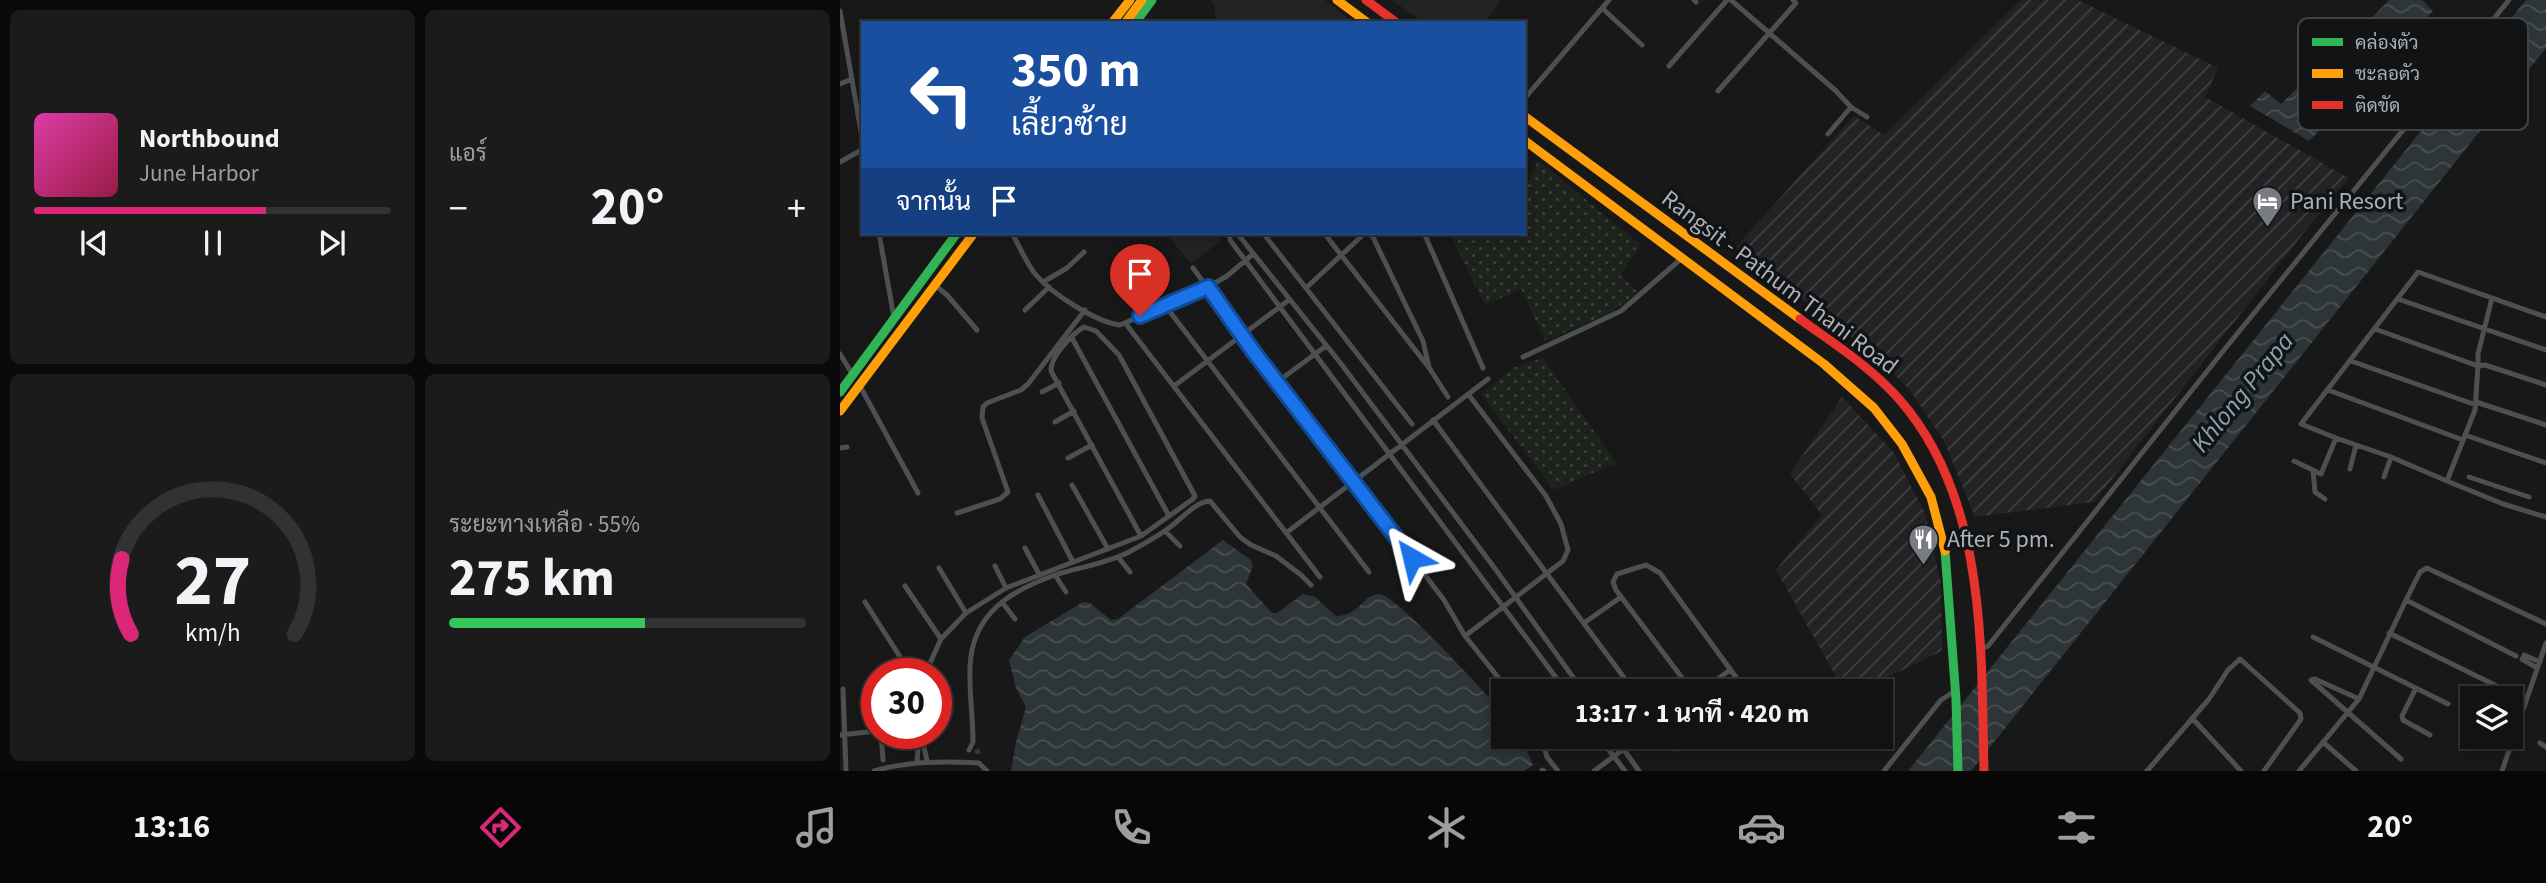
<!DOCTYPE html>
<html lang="th">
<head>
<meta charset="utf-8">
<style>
  :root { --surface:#121212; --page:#1b1b1b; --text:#f1f3f6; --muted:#9c9e9f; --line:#313232; --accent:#db2777 }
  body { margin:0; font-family:"Source Sans 3",Sarabun,sans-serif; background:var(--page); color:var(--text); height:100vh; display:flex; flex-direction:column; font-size:26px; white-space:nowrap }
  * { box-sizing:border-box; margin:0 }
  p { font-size:23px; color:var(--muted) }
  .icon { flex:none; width:38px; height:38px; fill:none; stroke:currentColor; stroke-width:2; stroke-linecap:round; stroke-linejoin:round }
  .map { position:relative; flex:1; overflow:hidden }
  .sheet { display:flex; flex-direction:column; gap:10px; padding:10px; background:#0a0a0a; width:840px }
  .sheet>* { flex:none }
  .guide { position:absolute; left:21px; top:21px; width:665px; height:214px; border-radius:0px; box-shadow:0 4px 10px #0003,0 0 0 2px var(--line); background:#1a4fa0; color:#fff; overflow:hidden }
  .fabs { position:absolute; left:1620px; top:686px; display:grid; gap:14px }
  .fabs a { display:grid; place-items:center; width:63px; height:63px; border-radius:0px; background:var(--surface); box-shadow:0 4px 10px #0003,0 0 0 2px var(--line); font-size:35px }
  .speed { position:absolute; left:21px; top:658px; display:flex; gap:14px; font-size:35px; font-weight:700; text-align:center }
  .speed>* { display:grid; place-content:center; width:91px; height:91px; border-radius:50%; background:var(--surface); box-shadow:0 4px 10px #0003,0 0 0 2px var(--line); line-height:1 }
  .speed .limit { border:10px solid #d22; background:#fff; color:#111 }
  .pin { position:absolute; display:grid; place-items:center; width:60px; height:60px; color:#fff; margin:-72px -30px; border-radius:50% 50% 50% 0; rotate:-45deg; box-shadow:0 0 7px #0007 }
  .pin .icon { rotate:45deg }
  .me { position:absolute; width:77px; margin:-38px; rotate:323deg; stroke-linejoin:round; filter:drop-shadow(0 0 5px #0008) }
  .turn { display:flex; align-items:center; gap:24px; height:147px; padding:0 35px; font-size:32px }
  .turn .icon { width:91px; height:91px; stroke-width:2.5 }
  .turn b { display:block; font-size:49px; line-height:60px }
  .then { display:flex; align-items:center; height:66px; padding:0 35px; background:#0003; gap:14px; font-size:26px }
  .big { font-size:52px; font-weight:700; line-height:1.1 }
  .sheet .tile { flex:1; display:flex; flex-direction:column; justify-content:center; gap:10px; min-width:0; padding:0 24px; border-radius:10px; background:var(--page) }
  .sheet .dial { align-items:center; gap:0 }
  .dial svg { height:182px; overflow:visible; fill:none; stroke:var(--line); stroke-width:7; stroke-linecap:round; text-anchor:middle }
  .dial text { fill:var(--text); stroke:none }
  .song { display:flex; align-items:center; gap:21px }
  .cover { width:84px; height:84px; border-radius:10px; background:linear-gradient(135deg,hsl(320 70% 55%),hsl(340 70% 35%)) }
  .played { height:7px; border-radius:4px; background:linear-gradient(90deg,var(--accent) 65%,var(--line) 65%) }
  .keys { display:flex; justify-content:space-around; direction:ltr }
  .heat { display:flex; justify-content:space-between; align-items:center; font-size:38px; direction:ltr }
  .charge { height:10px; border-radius:5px; background:linear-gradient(90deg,#34c759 55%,var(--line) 0) }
  .sheet .tiles { flex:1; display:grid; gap:10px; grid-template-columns:repeat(2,1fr) }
  .trip { position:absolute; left:651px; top:679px; width:402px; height:70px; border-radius:0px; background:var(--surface); box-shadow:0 4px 10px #0003,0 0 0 2px var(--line); font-weight:700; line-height:70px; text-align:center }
  .tab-bar { display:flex; height:112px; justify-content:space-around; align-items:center; background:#070707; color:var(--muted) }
  .tab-bar .icon { width:49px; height:49px }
  .tab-bar .on { color:var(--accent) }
  .tab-bar b { font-size:32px; color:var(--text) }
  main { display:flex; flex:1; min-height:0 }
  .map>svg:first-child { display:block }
</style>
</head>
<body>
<main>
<section class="sheet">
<div class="tiles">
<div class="tile">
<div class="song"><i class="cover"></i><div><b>Northbound</b><p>June Harbor</p></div></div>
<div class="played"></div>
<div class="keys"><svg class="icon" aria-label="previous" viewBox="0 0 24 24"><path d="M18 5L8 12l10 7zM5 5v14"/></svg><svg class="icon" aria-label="pause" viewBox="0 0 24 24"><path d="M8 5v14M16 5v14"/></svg><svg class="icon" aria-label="next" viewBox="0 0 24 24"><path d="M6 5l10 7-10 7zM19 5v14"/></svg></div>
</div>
<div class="tile"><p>แอร์</p>
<div class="heat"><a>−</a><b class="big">20°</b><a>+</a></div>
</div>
<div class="tile dial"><svg viewBox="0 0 100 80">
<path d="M14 69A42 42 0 1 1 86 69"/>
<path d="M14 69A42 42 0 0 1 10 36" stroke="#db2777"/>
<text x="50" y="56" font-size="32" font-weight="700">27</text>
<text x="50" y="72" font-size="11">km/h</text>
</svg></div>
<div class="tile"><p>ระยะทางเหลือ · 55%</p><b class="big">275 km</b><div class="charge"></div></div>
</div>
</section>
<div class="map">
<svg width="1706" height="771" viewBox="0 0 1706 771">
  <defs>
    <pattern id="industrial-furrows" width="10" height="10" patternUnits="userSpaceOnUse" patternTransform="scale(1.75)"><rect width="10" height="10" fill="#232325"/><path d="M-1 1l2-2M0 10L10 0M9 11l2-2" fill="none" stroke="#404143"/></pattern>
    <pattern id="grass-dots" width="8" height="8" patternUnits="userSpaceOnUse" patternTransform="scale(1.75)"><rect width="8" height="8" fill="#1d221d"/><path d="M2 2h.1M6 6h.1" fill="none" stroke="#3b403c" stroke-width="1.8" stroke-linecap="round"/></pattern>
    <pattern id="water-waves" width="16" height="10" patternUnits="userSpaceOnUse" patternTransform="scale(1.75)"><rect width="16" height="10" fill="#2d3539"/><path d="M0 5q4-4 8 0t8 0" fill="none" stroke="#495054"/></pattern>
  </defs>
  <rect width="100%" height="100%" fill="#181818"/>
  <path fill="#232325" d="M370 0H485L515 23H375V5Z
    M552 0H661L645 23H584Z
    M325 233H376L381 241 351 263Z"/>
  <path fill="url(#industrial-furrows)" d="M1181 0H1238L1378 68 1365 97 1509 178 1462 235 1254 502 1135 517 1104 441 1069 389 1033 354 895 248 1014 116 1044 135Z
    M1002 397 1054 453 1085 513 1101 583 1102 651 1019 691H1004L936 570 982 515 950 474Z"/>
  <path fill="url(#grass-dots)" d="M698 160 801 245 780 275 798 292 770 313 705 341 681 289 645 305 609 233H684V192Z
    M703 358 776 463 714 490 641 394 673 368Z"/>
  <path fill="url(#water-waves)" d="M1549 0H1582L1593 11 1531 73 1504 46Z
    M1686 0H1706V48L1131 771H1068Z
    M1492 54 1524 85 1469 141 1410 106 1425 91 1441 104Z
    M383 540 411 560 413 566 406 584 432 613H437L463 594 475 597 496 616C518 617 523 595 538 594 555 593 640 688 656 705L663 714V737H681L693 765 684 771H171L176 742 186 707 176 688 169 660 185 637 243 602 250 603 271 620 278 619Z"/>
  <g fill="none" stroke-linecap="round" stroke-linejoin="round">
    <path stroke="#353738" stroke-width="5" stroke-dasharray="5 2.5" stroke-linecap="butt" d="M137 749 138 754"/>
    <path stroke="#4d4f51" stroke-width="5" d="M854 0 856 2
      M891 0 995 90 1011 107 1027 117
      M762 8 802 45
      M0 11 23 143
      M829 66 887 0
      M0 84 12 79
      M878 91 956 3 953 0
      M684 99 769 0
      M988 134 1011 107
      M0 162 23 149
      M39 233 54 318
      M172 233C180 247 186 263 196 275 212 294 256 322 280 325L368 287 387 276 413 254
      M389 233 390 240 726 691
      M397 233 502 365 656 570 743 691
      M423 233 572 424
      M484 233 590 369 608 397
      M531 233 583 341 589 367
      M584 233 643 368
      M353 268 402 335 604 600 625 636 669 691
      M203 282 227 268 244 252
      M95 285 107 295 137 330
      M466 288 525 233
      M1558 299 1706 350
      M324 304 529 572
      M185 310 209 287
      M286 324 480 577
      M1535 329 1638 366V354L1652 298
      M232 338 329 516
      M0 354 13 375
      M683 357 781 311 842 258
      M1511 361 1636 405
      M437 382 486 346
      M1706 385 1645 365 1638 366 1635 410 1607 481 1663 504 1706 517
      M20 386 78 493
      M334 386 449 300
      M1488 390 1623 440
      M202 392 219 383
      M1636 402 1706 425
      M593 420 794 691
      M215 422 234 411
      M1625 435 1706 463
      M1496 438 1461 424 1578 272 1706 317
      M0 448 7 447
      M228 458 252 445
      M1454 461 1481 474 1496 438 1551 457 1607 481
      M1510 469 1516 445
      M1473 470 1475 492 1485 499
      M1544 477 1551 457
      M1629 477 1689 497
      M232 485 268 549
      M198 495 232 560
      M117 513 160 499 168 492 142 418 143 407 147 403 181 390 188 384 245 310
      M325 531 340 546
      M446 533 648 379
      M185 548 199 574
      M278 557 290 572
      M155 566 166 588
      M99 568 126 613
      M215 575 226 592
      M65 586 101 639
      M1566 600 1580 572 1587 568 1706 624
      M25 602 71 674
      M162 602 175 619
      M744 623 781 597
      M1549 633 1671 693
      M625 636 723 561 728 550 721 524 706 496 628 394
      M1473 637 1608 704
      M1140 650 1148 646 1384 350 1669 0
      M1684 655 1700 662
      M1682 659 1697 668
      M85 674 101 639 126 613 166 588 301 536 353 499 355 496 279 355 256 331 244 327C232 334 210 357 211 371L301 536
      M1576 688 1562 716 1563 720 1590 735
      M3 689 6 771
      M852 691 776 590 773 582 777 574 806 565 820 573 906 691
      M861 691 890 670
      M1519 699 1475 679 1471 680 1561 759
      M1352 718 1401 771
      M41 733 43 760
      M81 733C82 744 86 752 87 762
      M0 735 37 731
      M701 737 707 757 718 771
      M759 737 785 771
      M775 737 799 771
      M827 737 835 749
      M1483 742 1516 771
      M1700 743 1706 747
      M129 750 133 742C133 717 129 692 130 667 132 613 171 590 218 574 241 567 268 563 289 552 302 545 315 538 326 530 339 522 354 502 370 501L400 537 411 545 436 556 461 575 471 585
      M77 763 78 748 82 744
      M702 770 704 771
      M34 771C68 761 104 761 139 763L147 771
      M754 771 800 737
      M1044 771 1101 700 1115 691
      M1307 771 1369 699 1388 670 1400 659 1460 713 1461 719 1424 771
      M1459 771 1519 699 1566 600 1676 656
      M1662 771 1706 643"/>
    <path stroke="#30b455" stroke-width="9" d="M295 23 312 0
      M0 392 117 233
      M1105 551 1116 699 1118 771"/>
    <path stroke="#ff9f0a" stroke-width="9" d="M497 0 528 23
      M272 23 290 0
      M285 23 302 0
      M684 116 960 319
      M684 140 984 364 1034 408 1062 444 1091 497 1105 551
      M0 411 134 233"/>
    <path stroke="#e5322d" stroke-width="9" d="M526 0 557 23
      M960 319C994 344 1031 367 1059 399 1147 499 1141 647 1144 771"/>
  </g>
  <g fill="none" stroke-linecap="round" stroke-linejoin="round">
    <defs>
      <path id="route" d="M300 316 368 287 413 351 572 558"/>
    </defs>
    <use href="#route" stroke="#114b97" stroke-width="18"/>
    <use href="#route" stroke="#1a73e8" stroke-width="12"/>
  </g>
  <defs>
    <symbol id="hotel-pin" viewBox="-11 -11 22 30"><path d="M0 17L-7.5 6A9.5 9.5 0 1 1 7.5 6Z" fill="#787b80" stroke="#121314"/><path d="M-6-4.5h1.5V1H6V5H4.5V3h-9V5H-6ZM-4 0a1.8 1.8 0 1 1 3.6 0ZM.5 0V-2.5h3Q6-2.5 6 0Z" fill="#fff"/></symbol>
    <symbol id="restaurant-pin" viewBox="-11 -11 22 30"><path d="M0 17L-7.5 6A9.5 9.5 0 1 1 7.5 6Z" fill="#787b80" stroke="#121314"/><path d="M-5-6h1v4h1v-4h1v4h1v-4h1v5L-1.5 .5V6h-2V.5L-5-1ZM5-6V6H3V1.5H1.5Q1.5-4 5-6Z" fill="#fff"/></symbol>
  </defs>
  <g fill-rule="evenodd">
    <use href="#hotel-pin" x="1410" y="184" width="35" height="47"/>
    <use href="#restaurant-pin" x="1066" y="522" width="35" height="47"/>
  </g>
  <g text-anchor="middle" stroke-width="7" stroke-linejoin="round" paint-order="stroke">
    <g font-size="24" fill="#abb1b8" stroke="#121314" text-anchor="start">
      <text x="1450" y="209">Pani Resort</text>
      <text x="1107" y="547">After 5 pm.</text>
    </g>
    <g font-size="24" fill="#abb1b8" stroke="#121314">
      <text transform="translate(940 282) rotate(37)" y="8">Rangsit - Pathum Thani Road</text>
    </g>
    <g font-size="26" font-style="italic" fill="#86a3af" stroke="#121314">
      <text transform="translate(1402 392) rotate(-51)" y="9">Khlong Prapa</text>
    </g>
  </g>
  <rect x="1458" y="18" width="230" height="112" rx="10" fill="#121314" stroke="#404245" stroke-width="2"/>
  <rect x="1472" y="38" width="31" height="8" fill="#30b455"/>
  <rect x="1472" y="69" width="31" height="9" fill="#ff9f0a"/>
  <rect x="1472" y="101" width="31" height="8" fill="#e5322d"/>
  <g font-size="19" fill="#abb1b8">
    <text x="1515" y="49">คล่องตัว</text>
    <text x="1515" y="80">ชะลอตัว</text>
    <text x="1515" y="112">ติดขัด</text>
  </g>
</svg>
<div class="fabs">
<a><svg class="icon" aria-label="layers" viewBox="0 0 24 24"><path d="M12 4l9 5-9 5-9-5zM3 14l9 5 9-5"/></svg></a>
</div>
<div class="speed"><div class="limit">30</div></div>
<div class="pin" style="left:300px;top:316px;background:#d93025"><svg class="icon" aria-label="arrive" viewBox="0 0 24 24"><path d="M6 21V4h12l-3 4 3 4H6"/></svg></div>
<svg class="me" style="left:572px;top:558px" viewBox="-20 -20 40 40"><path d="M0-17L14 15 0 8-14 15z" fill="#1a73e8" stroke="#fff" stroke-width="4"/></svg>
<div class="trip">13:17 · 1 นาที · 420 m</div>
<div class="guide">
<div class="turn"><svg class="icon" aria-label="left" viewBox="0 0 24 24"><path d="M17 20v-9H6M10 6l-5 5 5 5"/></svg><div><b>350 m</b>เลี้ยวซ้าย</div></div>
<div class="then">จากนั้น<svg class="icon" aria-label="arrive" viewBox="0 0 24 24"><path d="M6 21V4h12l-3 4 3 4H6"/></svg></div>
</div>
</div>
</main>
<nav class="tab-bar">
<b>13:16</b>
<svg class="icon on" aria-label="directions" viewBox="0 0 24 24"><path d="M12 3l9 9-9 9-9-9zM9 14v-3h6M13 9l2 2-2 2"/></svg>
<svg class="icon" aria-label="music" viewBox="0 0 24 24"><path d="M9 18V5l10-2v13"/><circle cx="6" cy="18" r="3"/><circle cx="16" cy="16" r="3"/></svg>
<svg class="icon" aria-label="phone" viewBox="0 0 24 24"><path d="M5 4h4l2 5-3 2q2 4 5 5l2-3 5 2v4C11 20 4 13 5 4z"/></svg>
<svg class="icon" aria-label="climate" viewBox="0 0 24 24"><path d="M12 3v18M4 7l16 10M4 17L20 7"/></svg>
<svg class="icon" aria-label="car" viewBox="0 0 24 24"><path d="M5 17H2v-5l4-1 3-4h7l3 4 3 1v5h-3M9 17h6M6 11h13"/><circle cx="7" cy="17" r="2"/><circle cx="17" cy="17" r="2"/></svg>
<svg class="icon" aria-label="filters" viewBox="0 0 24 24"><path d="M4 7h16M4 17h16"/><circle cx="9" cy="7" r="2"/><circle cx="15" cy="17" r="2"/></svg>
<b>20°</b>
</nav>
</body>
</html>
